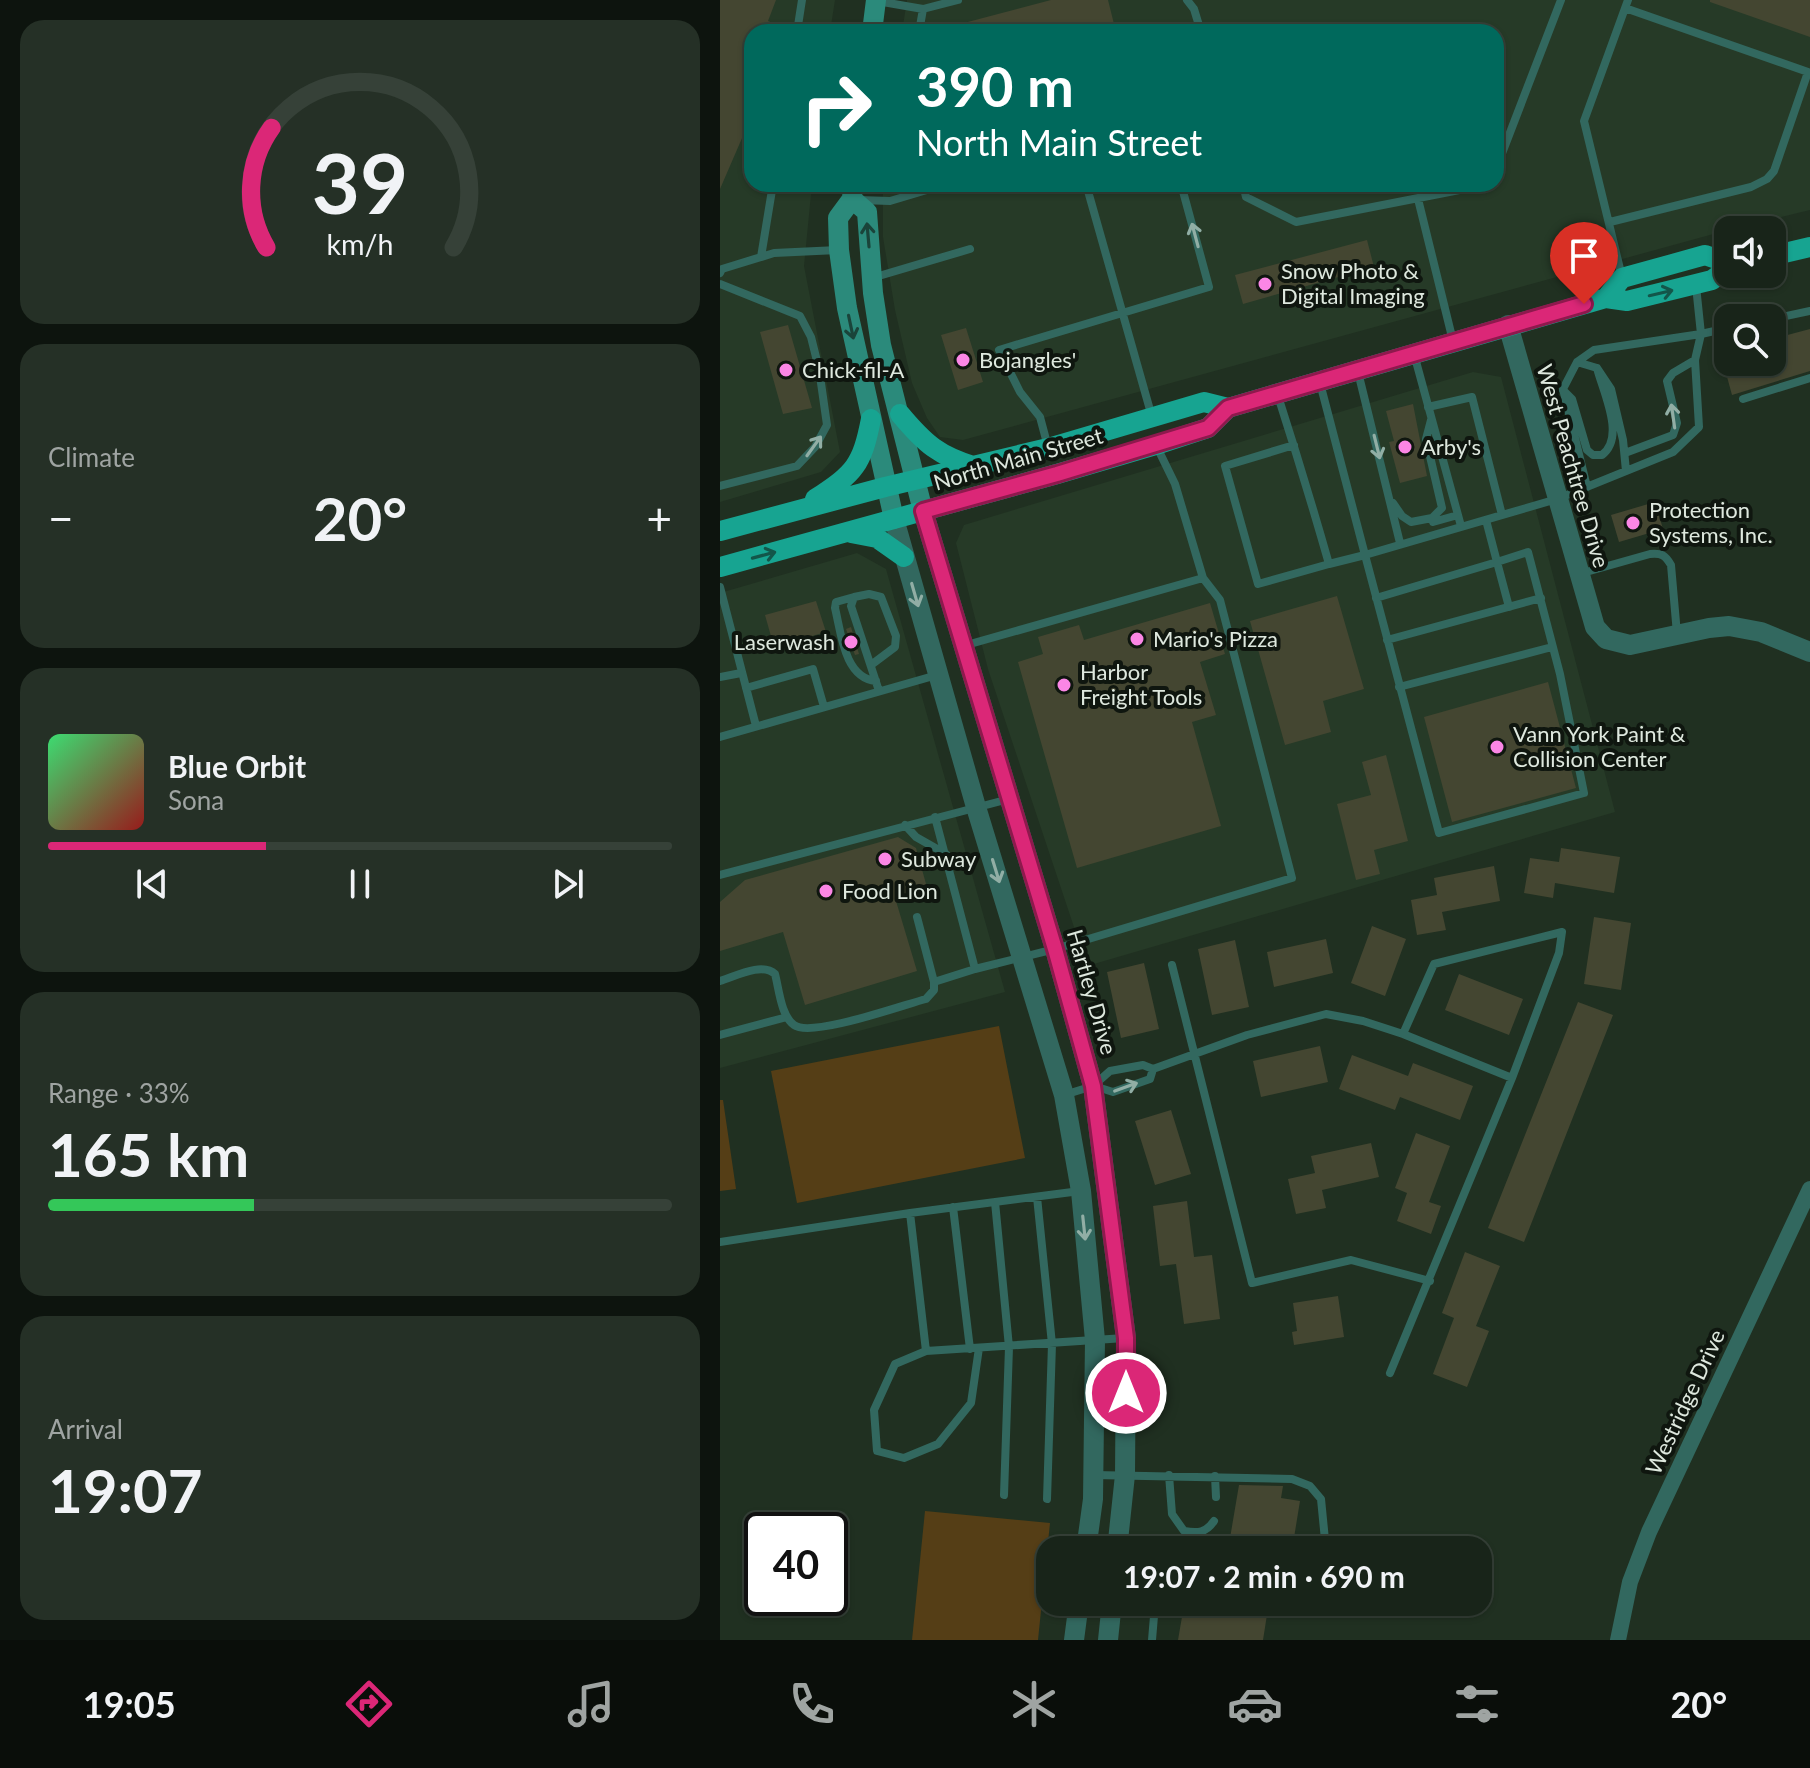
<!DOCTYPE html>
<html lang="en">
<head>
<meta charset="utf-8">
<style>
  :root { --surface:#182419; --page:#253026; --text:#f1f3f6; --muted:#9fa4a2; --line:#364138; --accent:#db2777 }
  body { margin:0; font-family:Lato,sans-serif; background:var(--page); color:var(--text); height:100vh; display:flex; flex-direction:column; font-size:30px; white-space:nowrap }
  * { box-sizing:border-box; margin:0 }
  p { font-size:26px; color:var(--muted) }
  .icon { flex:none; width:44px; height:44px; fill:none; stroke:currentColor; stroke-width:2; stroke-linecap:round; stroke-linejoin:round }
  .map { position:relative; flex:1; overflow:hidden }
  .panel { display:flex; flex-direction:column; gap:20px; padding:20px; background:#0d140e; width:720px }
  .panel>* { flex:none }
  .banner { position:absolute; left:24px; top:24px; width:760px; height:168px; border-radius:24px; box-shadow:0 2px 6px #0004,0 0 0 2px var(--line); background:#00695c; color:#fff; overflow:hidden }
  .buttons { position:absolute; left:994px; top:216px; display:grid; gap:16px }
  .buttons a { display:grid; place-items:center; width:72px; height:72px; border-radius:16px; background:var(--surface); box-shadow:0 2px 6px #0004,0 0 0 2px var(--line); font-size:40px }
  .speed { position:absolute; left:24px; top:1512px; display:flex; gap:16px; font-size:40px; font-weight:700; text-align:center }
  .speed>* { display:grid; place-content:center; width:104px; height:104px; border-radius:50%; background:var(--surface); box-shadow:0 2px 6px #0004,0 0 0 2px var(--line); line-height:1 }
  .speed .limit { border:4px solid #111; border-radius:12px; background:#fff; color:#111 }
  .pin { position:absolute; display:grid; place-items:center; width:68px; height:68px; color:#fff; margin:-82px -34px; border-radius:50% 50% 50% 0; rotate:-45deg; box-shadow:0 0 8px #0007 }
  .pin .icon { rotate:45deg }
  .me { position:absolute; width:88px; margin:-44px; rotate:0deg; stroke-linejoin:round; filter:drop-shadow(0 0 6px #0008) }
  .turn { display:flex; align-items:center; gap:28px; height:168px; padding:0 40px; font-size:36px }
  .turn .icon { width:104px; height:104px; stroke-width:2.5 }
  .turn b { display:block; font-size:56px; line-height:68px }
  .big { font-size:60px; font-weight:700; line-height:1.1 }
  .panel .widget { flex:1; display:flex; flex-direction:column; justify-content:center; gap:12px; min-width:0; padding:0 28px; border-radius:24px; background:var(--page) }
  .panel .dial { align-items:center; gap:0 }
  .dial svg { height:208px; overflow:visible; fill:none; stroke:var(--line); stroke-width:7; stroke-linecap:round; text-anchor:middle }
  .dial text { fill:var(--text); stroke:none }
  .song { display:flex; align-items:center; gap:24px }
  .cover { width:96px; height:96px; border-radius:12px; background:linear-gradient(135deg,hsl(140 70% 55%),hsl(0 70% 35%)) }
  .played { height:8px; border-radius:4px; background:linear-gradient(90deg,var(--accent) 35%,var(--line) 35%) }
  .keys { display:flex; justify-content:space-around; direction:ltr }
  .heat { display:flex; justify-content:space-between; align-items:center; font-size:44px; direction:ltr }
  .charge { height:12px; border-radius:6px; background:linear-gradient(90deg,#34c759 33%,var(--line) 0) }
  .trip { position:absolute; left:316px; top:1536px; width:456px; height:80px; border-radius:24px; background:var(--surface); box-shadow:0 2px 6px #0004,0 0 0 2px var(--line); font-weight:700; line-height:80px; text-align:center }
  .tabs { display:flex; height:128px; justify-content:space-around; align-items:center; background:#0a0e0a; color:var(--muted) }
  .tabs .icon { width:56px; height:56px }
  .tabs .selected { color:var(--accent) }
  .tabs b { font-size:36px; color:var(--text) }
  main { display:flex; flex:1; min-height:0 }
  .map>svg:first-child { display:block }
</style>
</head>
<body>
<main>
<section class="panel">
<div class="widget dial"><svg viewBox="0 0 100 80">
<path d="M14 69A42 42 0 1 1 86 69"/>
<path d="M14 69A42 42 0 0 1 16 23" stroke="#db2777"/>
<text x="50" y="56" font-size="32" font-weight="700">39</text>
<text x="50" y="72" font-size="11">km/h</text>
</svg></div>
<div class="widget"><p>Climate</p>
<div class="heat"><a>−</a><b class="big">20°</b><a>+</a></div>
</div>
<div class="widget">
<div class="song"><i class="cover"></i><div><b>Blue Orbit</b><p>Sona</p></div></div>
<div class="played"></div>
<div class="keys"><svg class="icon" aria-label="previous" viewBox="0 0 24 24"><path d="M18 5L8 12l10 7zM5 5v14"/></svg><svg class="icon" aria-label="pause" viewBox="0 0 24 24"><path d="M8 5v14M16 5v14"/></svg><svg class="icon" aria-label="next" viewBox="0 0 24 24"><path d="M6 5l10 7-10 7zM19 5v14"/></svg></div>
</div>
<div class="widget"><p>Range · 33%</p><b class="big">165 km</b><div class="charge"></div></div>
<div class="widget"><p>Arrival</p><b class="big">19:07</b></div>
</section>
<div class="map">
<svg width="1090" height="1640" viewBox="0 0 1090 1640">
  <rect width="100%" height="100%" fill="#203021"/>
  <path fill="#263a27" d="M0 0H115L110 32H32V184H92L84 266 120 452 101 472 0 502Z
    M187 0H1090V210L1008 230 243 440 220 437 207 418 192 383 175 310 163 237V184H776V32H182Z
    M753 372 781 377 895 812 367 966 268 669 236 543 244 525Z
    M137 553 166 569 285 992 0 1068V593Z"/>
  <path fill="#553e16" d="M279 1026 305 1158 77 1203 51 1071Z
    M0 1100H3L16 1189 0 1191Z
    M205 1511 330 1523 318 1640H192Z"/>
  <path fill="#444631" d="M0 0H56L48 21 70 30 32 32V115L0 189Z
    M331 0H388L396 32H226L225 28Z
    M990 0H1090V37L990 2Z
    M647 240 654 267 523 304 515 275Z
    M68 325 92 408 63 414 40 332Z
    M246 328 263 382 238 390 221 335Z
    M1090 329V371L1012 395 1003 362H1052V339Z
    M693 404 707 476 680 483 669 442 674 441 666 411Z
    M935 502 943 529 899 542 891 515Z
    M617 596 644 689 603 701 611 732 565 745 530 621Z
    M96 601 106 632 54 647 45 615Z
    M490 603 505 654 480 662 496 715 472 722 501 826 357 868 298 662 323 654 318 637 359 625 364 640Z
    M131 627 139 654 135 655 126 629Z
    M828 682 856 788 732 822 704 717Z
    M666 755 688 841 654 850 660 874 636 880 617 804 651 795 642 762Z
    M178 837 196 848 208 891 176 901 197 971 85 1005 63 932 0 951V902L25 880Z
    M841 848 900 857 894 893 835 883 833 898 804 893 810 858 839 862Z
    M774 866 780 901 722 912 726 930 697 935 691 900 717 895 714 878Z
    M874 917 911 923 901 990 864 984Z
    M652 926 686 939 665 996 631 983Z
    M606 939 613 973 554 987 547 952Z
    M515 940 529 1007 492 1015 478 949Z
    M424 963 439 1029 401 1038 387 972Z
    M739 974 803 999 789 1035 725 1010Z
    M858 1002 893 1015 804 1242 768 1228Z
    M600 1046 608 1082 541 1097 533 1061Z
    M632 1055 688 1076 693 1063 753 1086 740 1120 680 1097 675 1110 619 1089Z
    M451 1110 471 1174 435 1185 415 1121Z
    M696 1133 730 1146 709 1202 721 1206 711 1234 677 1221 687 1193 675 1188Z
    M651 1143 659 1177 602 1190 606 1208 576 1214 568 1179 595 1173 591 1156Z
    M467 1201 474 1257 492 1255 500 1319 464 1324 456 1264 440 1266 433 1206Z
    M745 1252 780 1266 756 1326 769 1331 747 1387 713 1374 734 1318 722 1313Z
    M618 1296 624 1337 574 1345 572 1332 577 1331 573 1303Z
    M519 1485 563 1486 561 1498 580 1501 572 1550H508Z
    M475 1602H549L543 1640H458L463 1611 474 1613Z"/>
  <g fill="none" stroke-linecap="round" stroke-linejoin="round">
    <path stroke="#32685f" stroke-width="8" d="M467 0 474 9 481 32
      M157 1 203 9 238 0
      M77 32 82 0
      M199 32 203 9
      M776 169 841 0
      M366 184 432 417
      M523 184 526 197 576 222 770 184
      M698 199 733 341
      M139 200 170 201 227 184
      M890 222 1031 187 1047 179 1054 171 1088 72 905 8
      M41 257 53 184
      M0 273 2 269 54 253 118 250
      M902 277 864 121 908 0
      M152 278 250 249
      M0 284 80 316 91 337 99 369 107 425 95 447 77 466 0 486
      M976 286 981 334 1008 328
      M1052 319 1090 311
      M694 354 741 526
      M857 362 877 368 891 389 903 440 906 471
      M638 372 680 543
      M600 383 645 555 609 564
      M843 390 852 399 867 450 873 455H882C906 437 883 392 877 368
      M558 396C576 452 593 508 609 564L538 584 505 466 574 445
      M1023 399 1090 378
      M708 407 752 397 782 515
      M328 447 320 417 300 392 279 350 489 287 461 184
      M905 453 953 435 957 423 947 381 953 373 975 360
      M673 503 682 516 691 522 712 518 722 508 706 439 711 420
      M766 520 777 562 808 552 840 674 864 793 719 833 645 555 837 499 953 452 979 427 975 360 981 334 874 350 857 362 843 389 867 487
      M713 522 738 515
      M859 574 930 554C942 553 945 555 951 565L957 634
      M0 587 36 726
      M134 597 116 602 115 608C121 632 124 678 156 681
      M656 598 777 562 789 607
      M667 640 821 598
      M243 646 483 578 455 484 436 445
      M151 665 175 647 176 636 161 597 149 594 134 597 131 606 159 691
      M0 677 21 673
      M679 687 832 647
      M26 688 93 669 104 707
      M0 737 217 675
      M215 817 255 969 335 949 572 878 500 600 483 578
      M185 825 196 837 226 854
      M0 875 289 799
      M197 917 214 982 255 969
      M452 965 532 1283 631 1260 710 1281
      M0 981C16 976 42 962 55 974 59 989 61 1016 74 1025 91 1038 183 1005 206 999L214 990V982
      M0 1035 67 1017
      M374 1086 393 1092 430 1079 433 1069
      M344 1095 373 1086 390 1071 423 1065 433 1069 527 1035 606 1014 643 1021 683 1034 792 1078 839 953 842 932 714 964 683 1034
      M317 1197 332 1344 327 1499
      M275 1202 289 1347 284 1495
      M233 1207 250 1349
      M190 1213 206 1351 405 1338
      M0 1242 190 1213 360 1191
      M206 1351 175 1364 154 1410 157 1451 184 1458 218 1444 251 1403 259 1348
      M670 1373 792 1078
      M374 1475 572 1479 590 1486 601 1499 606 1550
      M449 1475 452 1514 464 1531C478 1533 486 1533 494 1521
      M495 1476 496 1497
      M432 1640 434 1616"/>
    <path stroke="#32685f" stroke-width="16" d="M898 1640 910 1582 929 1532 1090 1189"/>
    <path stroke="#32685f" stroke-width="20" d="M788 325 875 627 886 639 910 645 989 628 1009 626 1041 632 1090 652
      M203 511 335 949 373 1086 406 1338 405 1475 397 1550
      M174 519 256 807 344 1095 361 1191 375 1340 373 1499 366 1550
      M354 1640 359 1602
      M388 1640 392 1602"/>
    <path stroke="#2b8a7b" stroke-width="20" d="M152 32 156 0
      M133 184 132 199 118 218 119 250 127 308 174 519
      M132 199 147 212 153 293 161 345 203 511"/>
    <path stroke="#17a491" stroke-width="20" d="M1052 256 1090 247
      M886 298 902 278 985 255 1008 263
      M180 414C205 444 219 456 256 467
      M95 499C135 473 142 465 151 419
      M0 531 165 487 328 448 484 402 508 408 886 298 907 301 976 284 992 280 1008 268
      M131 533 157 538 184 557
      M0 567 337 474 436 445 488 428 508 408"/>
  </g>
  <defs><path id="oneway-shaft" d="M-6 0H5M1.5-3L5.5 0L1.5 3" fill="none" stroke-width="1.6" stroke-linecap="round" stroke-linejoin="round" transform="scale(2)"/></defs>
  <g stroke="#1a443a">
    <use href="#oneway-shaft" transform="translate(148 235) rotate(-95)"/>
    <use href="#oneway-shaft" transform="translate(131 327) rotate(78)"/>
  </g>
  <g stroke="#91aea5">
    <use href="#oneway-shaft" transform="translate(475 235) rotate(-105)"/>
    <use href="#oneway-shaft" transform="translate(953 416) rotate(-98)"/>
    <use href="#oneway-shaft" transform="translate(94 446) rotate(-54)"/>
    <use href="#oneway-shaft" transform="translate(657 447) rotate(76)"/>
    <use href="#oneway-shaft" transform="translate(195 595) rotate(74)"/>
    <use href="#oneway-shaft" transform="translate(276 871) rotate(73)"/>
    <use href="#oneway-shaft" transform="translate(406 1087) rotate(-20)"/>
    <use href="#oneway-shaft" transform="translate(364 1228) rotate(84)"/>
  </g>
  <g stroke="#13564a">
    <use href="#oneway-shaft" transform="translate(941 293) rotate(-13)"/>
    <use href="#oneway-shaft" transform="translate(44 555) rotate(-15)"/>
  </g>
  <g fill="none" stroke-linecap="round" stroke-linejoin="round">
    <defs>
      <path id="route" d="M406 1393V1338L373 1086 335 949 203 511 337 474 488 428 508 408 864 304"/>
    </defs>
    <use href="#route" stroke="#8e194d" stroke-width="20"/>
    <use href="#route" stroke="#db2777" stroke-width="14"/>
  </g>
  <g fill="#fb86e5" stroke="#0f160f" stroke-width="3">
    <circle cx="545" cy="284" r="8"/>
    <circle cx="243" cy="360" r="8"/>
    <circle cx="66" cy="370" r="8"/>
    <circle cx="685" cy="447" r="8"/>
    <circle cx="913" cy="523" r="8"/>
    <circle cx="417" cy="639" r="8"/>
    <circle cx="131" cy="642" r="8"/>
    <circle cx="344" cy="685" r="8"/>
    <circle cx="777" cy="747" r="8"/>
    <circle cx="165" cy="859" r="8"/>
    <circle cx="106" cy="891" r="8"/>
  </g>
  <g text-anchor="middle" stroke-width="8" stroke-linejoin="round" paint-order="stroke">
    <g font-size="22" fill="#dee8de" stroke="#0f160f" text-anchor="start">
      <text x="561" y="279">Snow Photo &amp;<tspan x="561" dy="25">Digital Imaging</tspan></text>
      <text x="259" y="368">Bojangles'</text>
      <text x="82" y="378">Chick-fil-A</text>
      <text x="701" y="455">Arby's</text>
      <text x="929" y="518">Protection<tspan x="929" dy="25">Systems, Inc.</tspan></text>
      <text x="433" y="647">Mario's Pizza</text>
      <text x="115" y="650" text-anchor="end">Laserwash</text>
      <text x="360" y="680">Harbor<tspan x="360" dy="25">Freight Tools</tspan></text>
      <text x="793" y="742">Vann York Paint &amp;<tspan x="793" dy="25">Collision Center</tspan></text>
      <text x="181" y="867">Subway</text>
      <text x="122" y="899">Food Lion</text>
    </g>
    <g font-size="22" fill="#dee8de" stroke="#0f160f">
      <text transform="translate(298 459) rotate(-16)" y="8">North Main Street</text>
      <text transform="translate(853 466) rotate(74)" y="8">West Peachtree Drive</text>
      <text transform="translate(372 992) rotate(74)" y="8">Hartley Drive</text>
      <text transform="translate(965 1402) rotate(-65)" y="8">Westridge Drive</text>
    </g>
  </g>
</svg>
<div class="buttons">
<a><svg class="icon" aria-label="sound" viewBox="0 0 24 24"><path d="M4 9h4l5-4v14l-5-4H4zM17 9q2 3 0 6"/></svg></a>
<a><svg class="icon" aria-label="search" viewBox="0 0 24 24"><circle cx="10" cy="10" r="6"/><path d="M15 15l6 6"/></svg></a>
</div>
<div class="speed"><div class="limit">40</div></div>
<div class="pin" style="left:864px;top:304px;background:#d93025"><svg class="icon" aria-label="arrive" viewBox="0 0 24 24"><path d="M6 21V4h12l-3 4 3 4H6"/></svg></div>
<svg class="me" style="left:406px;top:1393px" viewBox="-20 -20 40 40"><circle r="17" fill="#db2777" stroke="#fff" stroke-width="3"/><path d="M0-11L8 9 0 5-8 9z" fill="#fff"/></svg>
<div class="trip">19:07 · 2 min · 690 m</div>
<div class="banner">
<div class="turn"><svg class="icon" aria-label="right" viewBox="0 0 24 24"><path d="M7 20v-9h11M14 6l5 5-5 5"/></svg><div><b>390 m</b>North Main Street</div></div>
</div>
</div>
</main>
<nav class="tabs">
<b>19:05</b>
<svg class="icon selected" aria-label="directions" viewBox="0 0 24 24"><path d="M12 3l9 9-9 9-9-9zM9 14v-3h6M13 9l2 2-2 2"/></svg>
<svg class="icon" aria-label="music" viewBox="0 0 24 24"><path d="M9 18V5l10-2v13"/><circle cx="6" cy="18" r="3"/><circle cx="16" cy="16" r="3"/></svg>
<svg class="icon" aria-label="phone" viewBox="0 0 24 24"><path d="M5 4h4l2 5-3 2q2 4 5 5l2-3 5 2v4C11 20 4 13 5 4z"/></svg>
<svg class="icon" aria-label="climate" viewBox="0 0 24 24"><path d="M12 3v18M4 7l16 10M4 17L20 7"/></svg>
<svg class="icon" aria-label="car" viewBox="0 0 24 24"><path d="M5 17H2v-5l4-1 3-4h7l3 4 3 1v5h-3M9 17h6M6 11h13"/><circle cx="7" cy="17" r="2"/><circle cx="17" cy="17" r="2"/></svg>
<svg class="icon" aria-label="filters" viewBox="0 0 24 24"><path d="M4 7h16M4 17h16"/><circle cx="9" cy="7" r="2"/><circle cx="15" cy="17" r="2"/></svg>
<b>20°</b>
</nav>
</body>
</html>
